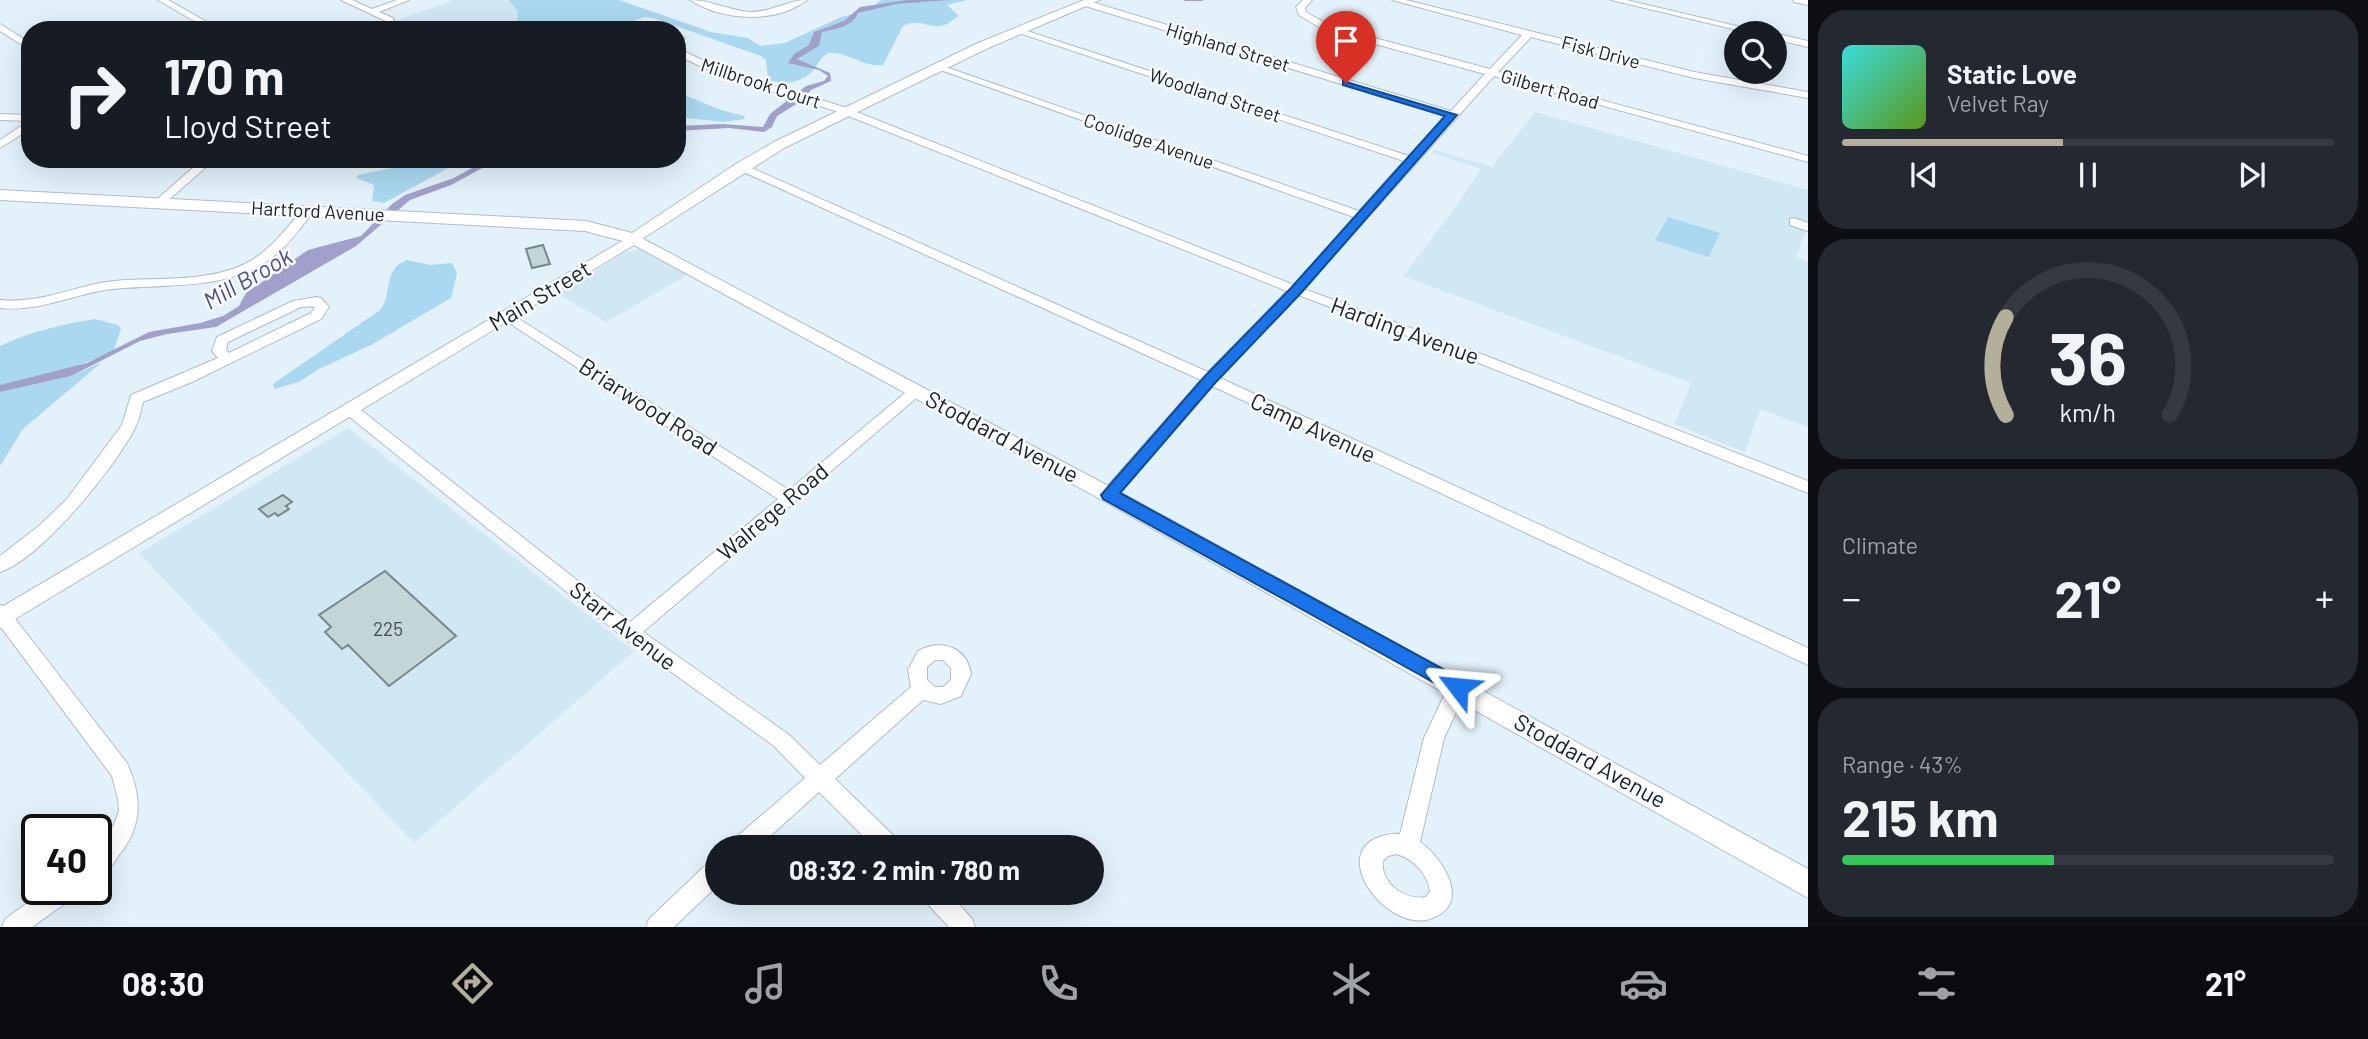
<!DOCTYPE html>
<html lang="en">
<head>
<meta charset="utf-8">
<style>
  :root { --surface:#171b24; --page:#242831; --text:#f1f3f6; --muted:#9ea1a6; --line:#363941; --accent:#b3af9a }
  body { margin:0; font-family:Barlow,sans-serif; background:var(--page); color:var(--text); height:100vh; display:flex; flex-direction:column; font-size:26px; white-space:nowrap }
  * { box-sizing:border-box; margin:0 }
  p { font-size:23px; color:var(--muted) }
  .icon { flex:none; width:38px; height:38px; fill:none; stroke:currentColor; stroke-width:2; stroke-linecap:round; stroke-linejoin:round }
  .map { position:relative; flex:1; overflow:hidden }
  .details { display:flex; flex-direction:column; gap:10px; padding:10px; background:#0d0f14; width:560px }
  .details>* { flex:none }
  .top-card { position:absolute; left:21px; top:21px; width:665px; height:147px; border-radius:28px; box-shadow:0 7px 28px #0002; background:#171b24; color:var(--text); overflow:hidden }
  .tools { position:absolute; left:1724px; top:21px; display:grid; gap:14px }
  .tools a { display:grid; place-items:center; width:63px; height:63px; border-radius:50%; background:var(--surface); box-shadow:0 7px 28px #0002; font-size:35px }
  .speed { position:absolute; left:21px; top:814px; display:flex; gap:14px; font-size:35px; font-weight:700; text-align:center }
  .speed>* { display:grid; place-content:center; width:91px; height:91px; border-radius:50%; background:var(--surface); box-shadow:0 7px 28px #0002; line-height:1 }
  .speed .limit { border:4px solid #111; border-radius:10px; background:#fff; color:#111 }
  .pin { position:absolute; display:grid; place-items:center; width:60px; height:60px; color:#fff; margin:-72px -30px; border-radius:50% 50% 50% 0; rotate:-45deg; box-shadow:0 0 7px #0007 }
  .pin .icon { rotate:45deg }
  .me { position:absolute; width:77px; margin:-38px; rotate:299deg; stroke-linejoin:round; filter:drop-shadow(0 0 5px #0008) }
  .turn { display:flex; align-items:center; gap:24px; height:147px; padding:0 28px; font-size:32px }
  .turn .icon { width:91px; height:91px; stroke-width:2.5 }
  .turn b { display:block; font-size:49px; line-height:60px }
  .big { font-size:52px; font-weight:700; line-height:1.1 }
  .details .tile { flex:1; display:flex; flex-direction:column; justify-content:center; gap:10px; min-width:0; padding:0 24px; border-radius:28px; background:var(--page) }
  .details .dial { align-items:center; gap:0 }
  .dial svg { height:182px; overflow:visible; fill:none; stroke:var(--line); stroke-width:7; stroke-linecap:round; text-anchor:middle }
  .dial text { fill:var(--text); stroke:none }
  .song { display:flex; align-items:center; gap:21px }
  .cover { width:84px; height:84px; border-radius:10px; background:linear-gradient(135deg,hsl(180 70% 55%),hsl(90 70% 35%)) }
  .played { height:7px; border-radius:4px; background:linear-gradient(90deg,var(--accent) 45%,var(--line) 45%) }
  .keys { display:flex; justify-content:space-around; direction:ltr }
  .heat { display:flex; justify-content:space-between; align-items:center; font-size:38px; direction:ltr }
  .charge { height:10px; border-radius:5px; background:linear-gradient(90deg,#34c759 43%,var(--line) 0) }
  .trip { position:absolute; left:705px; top:835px; width:399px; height:70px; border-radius:35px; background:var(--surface); box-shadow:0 7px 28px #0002; font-weight:700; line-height:70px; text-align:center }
  .tab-bar { display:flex; height:112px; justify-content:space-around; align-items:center; background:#090b0e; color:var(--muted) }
  .tab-bar .icon { width:49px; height:49px }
  .tab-bar .active { color:var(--accent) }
  .tab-bar b { font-size:32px; color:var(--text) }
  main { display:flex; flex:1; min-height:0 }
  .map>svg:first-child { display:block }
</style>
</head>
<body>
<main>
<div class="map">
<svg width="1808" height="927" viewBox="0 0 1808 927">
  <rect width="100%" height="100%" fill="#e2f1fa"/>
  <path fill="#d0e7f4" d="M454 0H509L518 12 520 23 525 30H371Z
    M1535 112 1808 190V223L1796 258 1808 262V427L1760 409 1745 452 1675 424 1691 383 1403 276 1457 205 1481 169 1432 153 1435 150 1492 167Z
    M638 249 689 274 606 322 558 294 624 253Z
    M348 428 634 651 414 843 139 553Z"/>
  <path fill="#aad8f0" d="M509 0H619L711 32 748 38 760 46 785 43 841 17 867 11 881 0H967L947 5 959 16C954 18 949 24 944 25 929 30 920 17 903 26L883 65C863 68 848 51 828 53 820 58 819 63 814 69 806 82 781 86 768 79L766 60 761 56 653 18 644 17 613 30H525L517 20 518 12Z
    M677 92 721 110 744 116 745 119 723 122 678 117Z
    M417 159H465L384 203 372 201 374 185 356 178 358 175 397 167Z
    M1668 217 1720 233 1709 257 1655 240Z
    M407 260 430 265 452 263 457 273 451 298 371 345 319 369 299 382 274 389 273 384 380 310C393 295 382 269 407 260Z
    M95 319 118 325 121 329 114 350C78 369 40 377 0 385V346C30 332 62 324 95 319Z
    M102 362 23 429 0 466V392L71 376Z"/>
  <path fill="#a0a0cb" d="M907 0H948L896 4 858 13C853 27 835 29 822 32L819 46 797 59 830 73 831 81 811 90 803 100 777 116 772 127 764 132 729 128 677 131V126L723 124 763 127 770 114 806 86 824 81 828 76 819 70 788 63 794 54 809 45 814 32 844 21 860 7Z
    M488 159H499L451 185 410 200 356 246 216 327 167 334 140 341 71 376 0 392V385L87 363 149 332 200 323 223 316 239 306 246 293 308 250 361 236 392 204 405 195 454 178Z"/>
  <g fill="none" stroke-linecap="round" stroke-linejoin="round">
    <path stroke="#a0a0cb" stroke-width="2" d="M1185 0H1202"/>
  </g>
  <path fill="#c3d5d7" stroke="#77888a" stroke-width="2" d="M543 245 550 264 532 268 526 249Z
    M283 495 292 502 286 506 289 509 278 516 275 513 268 517 259 509Z
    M385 571 456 636 389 686 348 645 342 649 325 632 331 627 319 615Z"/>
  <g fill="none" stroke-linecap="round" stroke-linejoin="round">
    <defs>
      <path id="minor" d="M158 0H168L221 30H210Z
        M341 0H352L372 9 397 0H409L379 12 393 18 394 20 390 23Z
        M690 0C710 0 728 10 749 12 770 13 787 0 807 0 776 24 722 21 690 0Z
        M1085 0 1451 111 1485 74 1324 30 1299 15 1296 7 1303 0H1312L1305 8 1306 12 1330 26 1490 69 1522 35 1392 0H1406L1694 72 1808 92V98L1694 78 1531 37 1498 72 1808 156V162L1494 76 1304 289 1471 350 1808 481V493L1461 356 1298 295 1220 378 1808 648V665L1212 386 1115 499H1103L1101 495 1103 491 1201 380 737 169V165H745L1208 372 1287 291 836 111 721 76 677 55V48L727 72 844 107 1294 285 1354 217 932 67 940 65 1359 211 1404 161 1013 31 1021 29 1409 156 1446 116 1082 5 1081 3Z
        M1611 0H1626L1766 33H1750Z
        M1793 0H1808V5L1794 2Z
        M0 24 30 43V50L0 31Z
        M677 32 685 38 677 44Z
        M1774 33 1808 41V47L1774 39Z
        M0 114 30 115V129L0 148V140L29 121 0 120Z
        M203 159H215L163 205H155V201Z
        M308 207 314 211C302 226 290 243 275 255 227 294 162 282 105 290 69 296 37 312 0 308V300C37 304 70 288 106 282 151 276 203 284 245 264 270 251 286 229 304 208Z
        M1794 218 1808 223V231L1790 225V219Z
        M316 297 321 298 329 307 321 319 192 382 143 402C141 410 139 420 135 428 116 466 41 559 0 572V556L40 525 67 499 122 425 131 395 218 358 212 351 217 337 293 301ZM313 306 315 308 311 313 229 353 226 350 228 342 301 307Z
        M508 312 789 490 911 388H921L923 391 921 394 643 632 788 734 820 765 911 687 908 670 918 651C941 638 967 647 971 674L961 696 941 704 923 700 835 779 897 839 900 847H874L819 792 758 847H731L734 839 805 778 774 746 624 638 346 414 344 410 346 406H356L630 622 778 499 503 319 501 316ZM935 660H943L951 668V680L943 687H935L927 680V667Z
        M0 605 6 607 127 763C142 797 143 825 119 855 113 864 107 874 96 878V850L114 825 119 811 118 799 112 776 0 626Z
        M1458 679 1465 681 1468 687 1444 738 1420 842C1445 859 1474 909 1426 920 1383 927 1331 855 1379 837 1386 835 1393 833 1400 834L1424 738 1451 681ZM1397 854C1414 860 1427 873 1430 891L1426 897C1405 901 1380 883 1383 861L1388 856Z
        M718 858V885L674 927H646L649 919 710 861Z
        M47 889H77L74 897 32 927H2L5 919Z
        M921 892H948L972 919 975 927H949L924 900Z"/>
      <path id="tertiary" d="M634 234 1116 490 1808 869V898L1102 500 634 245 0 628V608Z"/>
      <path id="secondary" d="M1084 0H1100L986 49 784 148 634 244 585 231 0 200V190L586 221 632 233 736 164 774 142 978 43Z"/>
    </defs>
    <use href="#minor" stroke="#afbec6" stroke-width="2"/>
    <use href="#tertiary" stroke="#afbec6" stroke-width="2"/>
    <use href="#secondary" stroke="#afbec6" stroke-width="2"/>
    <use href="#minor" fill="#fff" fill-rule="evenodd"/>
    <use href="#tertiary" fill="#fff" fill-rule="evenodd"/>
    <use href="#secondary" fill="#fff" fill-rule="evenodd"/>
  </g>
  <path fill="#1a73e8" stroke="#114b97" stroke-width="2" d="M1343 81 1457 115 1301 293 1215 383 1120 493 1465 681 1468 687 1465 693 1458 696 1103 499 1101 495 1205 376 1291 288 1445 116 1343 85Z"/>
  <g text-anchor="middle" stroke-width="5" stroke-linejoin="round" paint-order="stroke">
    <g font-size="19" fill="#1b2124" stroke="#f9fcfe">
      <text transform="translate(1228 47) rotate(17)" y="7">Highland Street</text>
      <text transform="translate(1601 52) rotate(15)" y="7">Fisk Drive</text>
      <text transform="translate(761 83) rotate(18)" y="7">Millbrook Court</text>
      <text transform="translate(1550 89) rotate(16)" y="7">Gilbert Road</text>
      <text transform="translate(1215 95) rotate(18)" y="7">Woodland Street</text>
      <text transform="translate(1149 141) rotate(19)" y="7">Coolidge Avenue</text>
      <text transform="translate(318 211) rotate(3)" y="7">Hartford Avenue</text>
    </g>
    <g font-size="19" fill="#454e51">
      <text x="388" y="636">225</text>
    </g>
    <g font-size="23" fill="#1b2124" stroke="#f9fcfe">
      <text transform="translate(540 296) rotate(-31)" y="8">Main Street</text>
      <text transform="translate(1405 331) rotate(20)" y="8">Harding Avenue</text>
      <text transform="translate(648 407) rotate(33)" y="8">Briarwood Road</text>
      <text transform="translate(1313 428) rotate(25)" y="8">Camp Avenue</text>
      <text transform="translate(1002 437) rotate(28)" y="8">Stoddard Avenue</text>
      <text transform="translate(773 512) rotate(-40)" y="8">Walrege Road</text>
      <text transform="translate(623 626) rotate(38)" y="8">Starr Avenue</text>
      <text transform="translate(1590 761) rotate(29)" y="8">Stoddard Avenue</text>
    </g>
    <g font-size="24" font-style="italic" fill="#514e87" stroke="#f9fcfe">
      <text transform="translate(248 279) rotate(-30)" y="8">Mill Brook</text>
    </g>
  </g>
</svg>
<div class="tools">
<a><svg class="icon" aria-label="search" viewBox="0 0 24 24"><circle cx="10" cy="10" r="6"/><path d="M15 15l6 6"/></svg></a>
</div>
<div class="speed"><div class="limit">40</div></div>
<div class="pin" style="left:1346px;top:83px;background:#d93025"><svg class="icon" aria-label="arrive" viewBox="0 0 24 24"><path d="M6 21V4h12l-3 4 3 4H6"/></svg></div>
<svg class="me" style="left:1458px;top:687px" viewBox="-20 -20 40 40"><path d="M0-17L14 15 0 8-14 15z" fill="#1a73e8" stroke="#fff" stroke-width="4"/></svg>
<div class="trip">08:32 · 2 min · 780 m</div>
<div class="top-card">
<div class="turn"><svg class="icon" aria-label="right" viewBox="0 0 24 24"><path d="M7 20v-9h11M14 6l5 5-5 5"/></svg><div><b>170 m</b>Lloyd Street</div></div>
</div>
</div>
<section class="details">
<div class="tile">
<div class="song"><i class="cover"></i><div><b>Static Love</b><p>Velvet Ray</p></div></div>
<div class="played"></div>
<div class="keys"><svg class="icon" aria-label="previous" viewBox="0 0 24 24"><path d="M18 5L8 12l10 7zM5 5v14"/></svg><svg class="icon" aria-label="pause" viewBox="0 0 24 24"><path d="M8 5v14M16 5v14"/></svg><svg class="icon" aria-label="next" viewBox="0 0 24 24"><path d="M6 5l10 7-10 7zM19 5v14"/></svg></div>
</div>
<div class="tile dial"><svg viewBox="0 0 100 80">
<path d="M14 69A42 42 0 1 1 86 69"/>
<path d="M14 69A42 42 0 0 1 14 26" stroke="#b3af9a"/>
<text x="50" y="56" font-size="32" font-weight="700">36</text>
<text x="50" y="72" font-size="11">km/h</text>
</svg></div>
<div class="tile"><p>Climate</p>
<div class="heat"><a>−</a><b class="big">21°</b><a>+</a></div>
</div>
<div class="tile"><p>Range · 43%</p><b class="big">215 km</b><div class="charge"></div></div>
</section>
</main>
<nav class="tab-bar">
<b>08:30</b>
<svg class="icon active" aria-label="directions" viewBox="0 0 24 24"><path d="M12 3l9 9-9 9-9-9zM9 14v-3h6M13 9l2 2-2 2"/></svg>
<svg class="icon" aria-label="music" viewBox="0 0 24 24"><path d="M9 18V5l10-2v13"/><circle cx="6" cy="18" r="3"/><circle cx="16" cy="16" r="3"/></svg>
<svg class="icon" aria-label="phone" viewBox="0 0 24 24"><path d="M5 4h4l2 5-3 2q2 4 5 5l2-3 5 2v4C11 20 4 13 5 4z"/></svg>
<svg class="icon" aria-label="climate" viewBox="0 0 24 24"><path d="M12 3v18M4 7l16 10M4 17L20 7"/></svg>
<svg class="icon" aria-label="car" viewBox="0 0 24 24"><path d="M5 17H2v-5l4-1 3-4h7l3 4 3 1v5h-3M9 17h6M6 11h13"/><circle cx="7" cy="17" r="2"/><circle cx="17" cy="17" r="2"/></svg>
<svg class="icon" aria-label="filters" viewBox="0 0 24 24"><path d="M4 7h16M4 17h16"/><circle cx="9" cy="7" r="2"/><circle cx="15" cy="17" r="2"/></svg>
<b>21°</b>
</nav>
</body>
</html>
